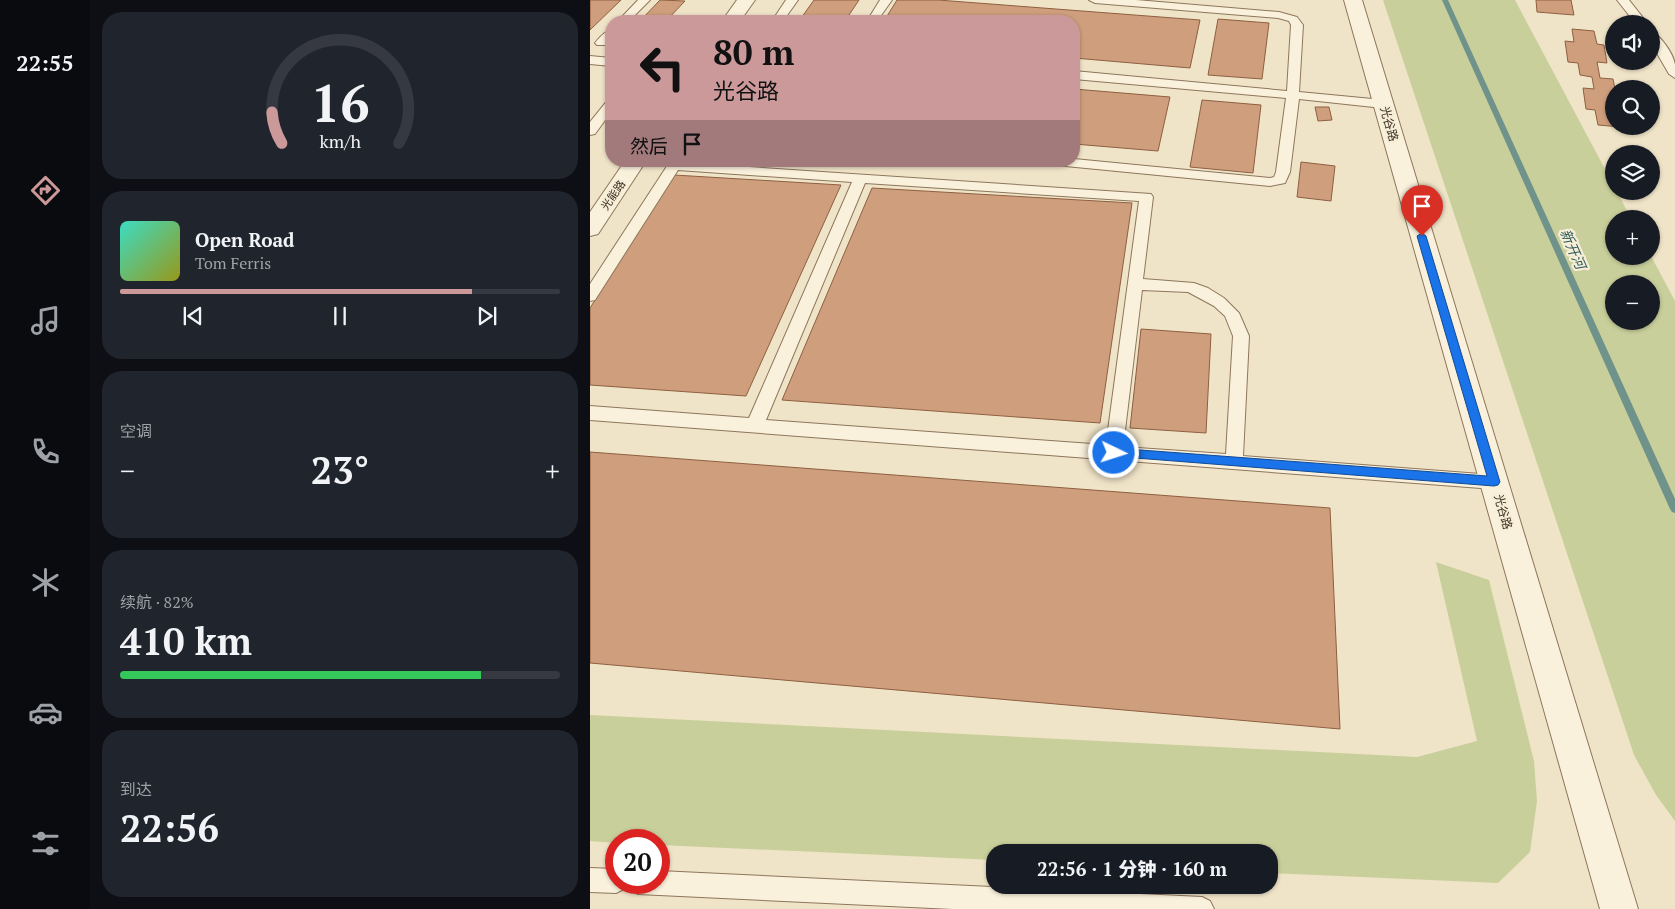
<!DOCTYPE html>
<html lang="zh">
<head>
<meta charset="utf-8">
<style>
  :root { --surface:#171b24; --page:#20242c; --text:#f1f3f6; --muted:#9ea1a6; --line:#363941; --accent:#cc999b }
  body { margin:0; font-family:"PT Serif","Noto Sans SC",serif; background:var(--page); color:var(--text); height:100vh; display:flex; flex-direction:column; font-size:19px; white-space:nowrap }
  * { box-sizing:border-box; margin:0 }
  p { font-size:16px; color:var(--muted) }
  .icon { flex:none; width:28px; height:28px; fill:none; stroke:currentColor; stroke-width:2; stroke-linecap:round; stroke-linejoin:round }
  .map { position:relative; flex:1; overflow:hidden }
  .panel { display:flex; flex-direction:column; gap:12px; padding:12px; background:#0d0f14; width:500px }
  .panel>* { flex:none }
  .banner { position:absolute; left:15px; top:15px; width:475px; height:152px; border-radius:20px; box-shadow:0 1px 4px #0004; background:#cc999b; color:#111; overflow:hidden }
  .tools { position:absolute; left:1015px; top:15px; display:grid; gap:10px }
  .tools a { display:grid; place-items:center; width:55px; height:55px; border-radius:50%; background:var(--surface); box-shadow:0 1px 4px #0004; font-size:25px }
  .speed { position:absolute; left:15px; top:829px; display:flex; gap:10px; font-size:25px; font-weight:700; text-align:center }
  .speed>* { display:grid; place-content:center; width:65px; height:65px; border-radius:50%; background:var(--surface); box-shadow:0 1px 4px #0004; line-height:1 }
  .speed .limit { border:8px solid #d22; background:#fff; color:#111 }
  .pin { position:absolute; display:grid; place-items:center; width:42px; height:42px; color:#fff; margin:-51px -21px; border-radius:50% 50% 50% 0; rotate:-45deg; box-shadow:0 0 5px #0007 }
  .pin .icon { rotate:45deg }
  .me { position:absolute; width:55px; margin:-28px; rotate:94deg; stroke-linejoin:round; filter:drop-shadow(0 0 4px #0008) }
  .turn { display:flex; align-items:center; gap:18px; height:105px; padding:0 25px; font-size:22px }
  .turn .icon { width:65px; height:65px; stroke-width:2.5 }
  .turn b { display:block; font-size:35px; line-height:42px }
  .then { display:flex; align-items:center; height:48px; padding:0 25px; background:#0003; gap:10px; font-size:19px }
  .big { font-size:38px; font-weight:800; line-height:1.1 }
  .panel .widget { flex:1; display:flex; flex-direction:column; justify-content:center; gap:8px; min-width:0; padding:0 18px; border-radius:20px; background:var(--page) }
  .panel .dial { align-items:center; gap:0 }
  .dial svg { height:130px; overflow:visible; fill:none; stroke:var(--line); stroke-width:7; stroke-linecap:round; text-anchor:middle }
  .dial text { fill:var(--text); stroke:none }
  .song { display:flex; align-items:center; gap:15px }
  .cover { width:60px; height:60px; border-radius:8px; background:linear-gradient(135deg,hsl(170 70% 55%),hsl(60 70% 35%)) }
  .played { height:5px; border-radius:2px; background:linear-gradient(90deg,var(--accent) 80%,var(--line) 80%) }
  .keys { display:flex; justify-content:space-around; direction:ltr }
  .heat { display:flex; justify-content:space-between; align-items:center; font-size:28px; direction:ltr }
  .charge { height:8px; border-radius:4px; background:linear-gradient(90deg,#34c759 82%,var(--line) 0) }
  .trip { position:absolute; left:396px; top:844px; width:292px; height:50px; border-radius:20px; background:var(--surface); box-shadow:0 1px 4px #0004; font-weight:800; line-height:50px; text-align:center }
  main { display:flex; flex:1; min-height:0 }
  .tab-bar { display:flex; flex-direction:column; width:90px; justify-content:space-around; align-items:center; background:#090b0e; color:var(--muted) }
  .tab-bar .icon { width:35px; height:35px }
  .tab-bar .on { color:var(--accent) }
  .tab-bar b { font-size:22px; color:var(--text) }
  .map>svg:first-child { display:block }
</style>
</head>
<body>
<main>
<nav class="tab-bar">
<b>22:55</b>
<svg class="icon on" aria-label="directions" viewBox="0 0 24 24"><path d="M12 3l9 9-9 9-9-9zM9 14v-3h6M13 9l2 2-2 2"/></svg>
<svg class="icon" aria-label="music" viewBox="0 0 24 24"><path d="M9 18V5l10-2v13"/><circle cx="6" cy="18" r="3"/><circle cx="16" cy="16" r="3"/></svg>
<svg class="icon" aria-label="phone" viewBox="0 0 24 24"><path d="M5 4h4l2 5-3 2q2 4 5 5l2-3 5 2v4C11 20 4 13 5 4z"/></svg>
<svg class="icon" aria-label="climate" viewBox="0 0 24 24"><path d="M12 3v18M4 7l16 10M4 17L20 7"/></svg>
<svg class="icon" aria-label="car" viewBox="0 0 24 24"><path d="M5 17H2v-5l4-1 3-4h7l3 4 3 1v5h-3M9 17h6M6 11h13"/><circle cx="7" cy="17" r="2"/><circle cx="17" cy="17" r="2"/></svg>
<svg class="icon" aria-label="filters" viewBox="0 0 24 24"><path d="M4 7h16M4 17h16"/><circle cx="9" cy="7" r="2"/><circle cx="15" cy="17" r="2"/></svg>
</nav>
<section class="panel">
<div class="widget dial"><svg viewBox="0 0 100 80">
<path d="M14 69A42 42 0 1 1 86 69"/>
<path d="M14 69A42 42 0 0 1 8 50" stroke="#cc999b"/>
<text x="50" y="56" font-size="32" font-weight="700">16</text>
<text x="50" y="72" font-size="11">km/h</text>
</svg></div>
<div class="widget">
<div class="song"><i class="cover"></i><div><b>Open Road</b><p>Tom Ferris</p></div></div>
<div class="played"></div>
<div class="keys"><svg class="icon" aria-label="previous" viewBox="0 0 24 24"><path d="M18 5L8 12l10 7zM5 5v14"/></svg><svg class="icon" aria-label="pause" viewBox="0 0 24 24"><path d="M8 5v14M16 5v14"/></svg><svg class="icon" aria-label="next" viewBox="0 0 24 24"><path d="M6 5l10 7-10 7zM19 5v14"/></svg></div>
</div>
<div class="widget"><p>空调</p>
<div class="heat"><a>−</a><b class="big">23°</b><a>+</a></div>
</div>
<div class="widget"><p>续航 · 82%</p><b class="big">410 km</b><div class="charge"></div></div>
<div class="widget"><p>到达</p><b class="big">22:56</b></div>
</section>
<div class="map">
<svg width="1085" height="909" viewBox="0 0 1085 909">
  <rect width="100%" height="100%" fill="#f0e4c8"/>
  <path fill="#c9cf9b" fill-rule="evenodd" d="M793 0H925L1024 186V191H1027L1041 219H1024V256H1061L1085 301V821L1066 795 1044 755ZM1024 284H1061V321H1024Z
    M846 562 899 580 944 761 947 801 940 852 908 883 680 873V852H405V860L69 845V840H26V843L0 841V715L827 757 887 741Z"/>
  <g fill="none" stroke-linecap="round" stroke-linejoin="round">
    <path fill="#6f938a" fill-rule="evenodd" d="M852 0H858L1085 499V513L1082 512 1080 509Z"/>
  </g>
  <path fill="#cf9f7d" stroke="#8d5f41" d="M0 0H31L0 30Z
    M70 0 95 1 76 21H50Z
    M224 0H269L255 21H209Z
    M307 0H348L610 20 600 68 484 58V21H294Z
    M946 0H981L984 15 947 12Z
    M628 19 679 23 672 79 618 75Z
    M982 29 1004 31 1007 44 1014 45 1017 63 1007 62 1010 78 1023 79 1025 89 1024 126 1031 127 1008 125 1005 110 996 109 993 88 1004 89 1002 77 990 75 988 63 978 62 975 41 984 42Z
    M484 89 580 97 568 151 484 144Z
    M612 100 671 105 663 173 600 167Z
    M725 107H739L742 120 728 121Z
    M711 162 745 166 741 201 707 197Z
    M84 175 251 185 156 396 0 385V308Z
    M282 188 542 203 510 423 192 400Z
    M551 329 621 334 616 433 540 428Z
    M0 452 740 508 750 729 0 663Z"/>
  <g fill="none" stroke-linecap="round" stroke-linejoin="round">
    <defs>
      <path id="service" d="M48 0H60L39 21H28Z
        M196 0H208L193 21H182Z
        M290 0H302L287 21H277Z
        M499 0H546L689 12 707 17 713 25 709 92 793 100 799 104 793 108 709 99 700 172 695 183 680 186 455 164 454 161H484V159L680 178 684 177 686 172 696 98 484 79V71L697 91 701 25 699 21 688 18 505 3Z
        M1027 0H1039L1058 24H1046Z
        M21 30V39L15 45H7L5 43C9 38 15 31 21 30Z
        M1061 32C1071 35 1084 55 1085 65 1085 69 1085 74 1085 78L1079 74 1061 43Z
        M0 56 21 58V66L0 64Z
        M21 100V112L5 134 0 135V122L17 101Z
        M84 162 561 194 563 197 553 279 604 283 618 288 634 298 649 313 659 336 653 456 904 475 910 477 913 482 910 487 904 489 0 420V406L159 418 262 182 88 170 5 300 0 301V284L79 163ZM275 183 549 201 516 445 176 420ZM552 290 598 292 624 306 635 316 643 336 636 454 533 447Z
        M0 868 26 869V882H69V871L612 897 620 901 624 909H363L48 894 40 890 37 883 34 889 26 893 0 892Z"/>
      <path id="tertiary" d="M147 0H165L150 21H132Z
        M754 0H772L1048 909H1010Z
        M35 161H56L8 234 0 236V212Z"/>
    </defs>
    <use href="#service" stroke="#8d765c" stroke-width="2"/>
    <use href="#tertiary" stroke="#8d765c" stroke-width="2"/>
    <use href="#service" fill="#faf1dc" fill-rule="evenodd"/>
    <use href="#tertiary" fill="#faf1dc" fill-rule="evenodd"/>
  </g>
  <path fill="#1a73e8" stroke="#114b97" d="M832 233 836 236 910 482 908 485 904 486 520 456 518 453 520 450 524 448 897 476 827 236Z"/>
  <g text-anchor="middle" stroke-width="4.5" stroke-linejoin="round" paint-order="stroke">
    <g font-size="11" fill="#3d2e20" stroke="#f7eed8">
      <text transform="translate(23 195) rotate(-56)" y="4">光能路</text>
    </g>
    <g font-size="12" fill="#3d2e20" stroke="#f7eed8">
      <text transform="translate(799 124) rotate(74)" y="4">光谷路</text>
      <text transform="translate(913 512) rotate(74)" y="4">光谷路</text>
    </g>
    <g font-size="14" font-style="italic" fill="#2f5d5a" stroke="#f7eed8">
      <text transform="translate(983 249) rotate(66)" y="5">新开河</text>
    </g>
  </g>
</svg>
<div class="tools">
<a><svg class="icon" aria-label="sound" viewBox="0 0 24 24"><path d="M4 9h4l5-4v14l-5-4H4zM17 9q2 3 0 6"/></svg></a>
<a><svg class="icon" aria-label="search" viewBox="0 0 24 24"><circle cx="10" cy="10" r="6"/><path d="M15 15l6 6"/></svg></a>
<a><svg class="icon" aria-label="layers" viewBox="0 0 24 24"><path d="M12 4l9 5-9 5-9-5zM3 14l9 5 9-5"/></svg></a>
<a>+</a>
<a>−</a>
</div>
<div class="speed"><div class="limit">20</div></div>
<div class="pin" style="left:832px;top:236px;background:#d93025"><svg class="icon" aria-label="arrive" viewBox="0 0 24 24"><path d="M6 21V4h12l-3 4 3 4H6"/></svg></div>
<svg class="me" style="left:524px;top:453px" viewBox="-20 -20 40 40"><circle r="17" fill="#1a73e8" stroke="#fff" stroke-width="3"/><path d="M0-11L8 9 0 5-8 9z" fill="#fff"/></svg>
<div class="trip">22:56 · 1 分钟 · 160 m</div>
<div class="banner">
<div class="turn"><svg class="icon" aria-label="left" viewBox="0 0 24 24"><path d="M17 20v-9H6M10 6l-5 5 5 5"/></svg><div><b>80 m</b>光谷路</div></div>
<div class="then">然后<svg class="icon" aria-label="arrive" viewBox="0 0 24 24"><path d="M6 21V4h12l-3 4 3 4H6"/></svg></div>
</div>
</div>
</main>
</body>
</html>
